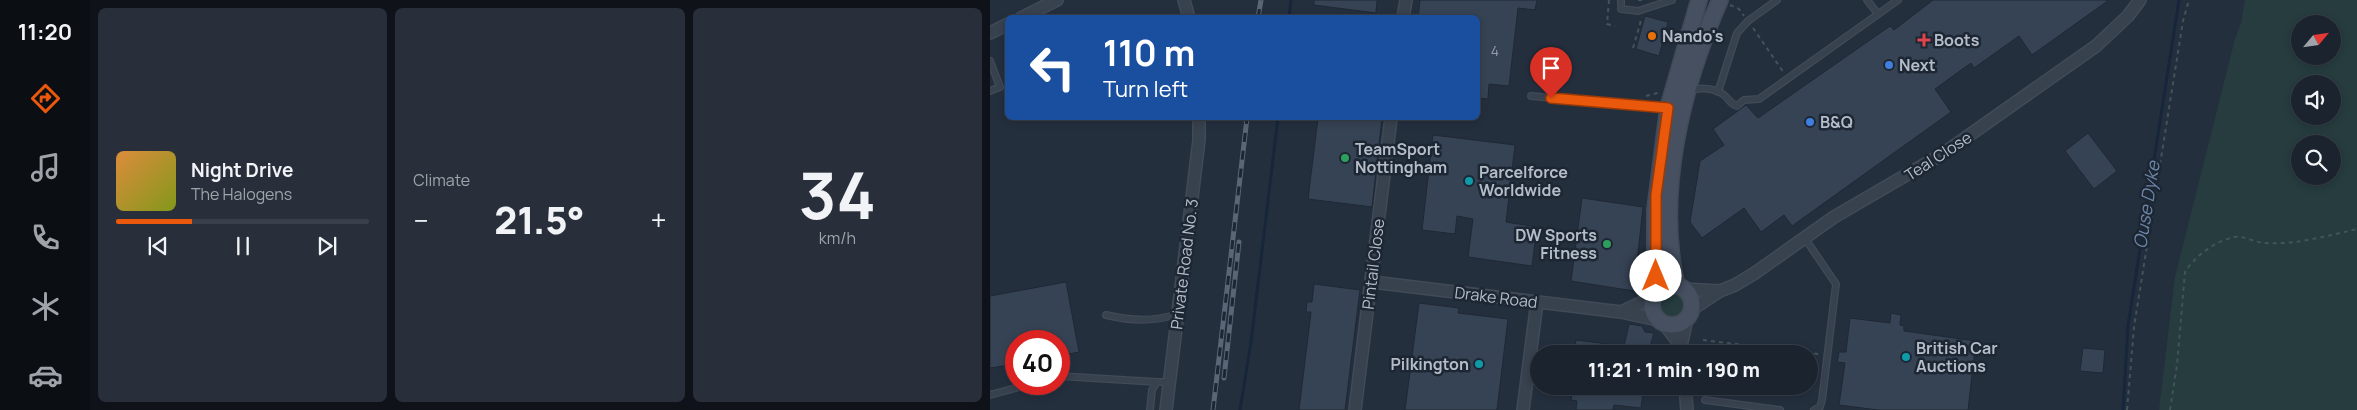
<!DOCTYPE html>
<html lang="en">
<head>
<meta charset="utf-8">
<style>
  :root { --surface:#1b232e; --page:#282f3a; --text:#f1f3f6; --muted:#a0a4aa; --line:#39404a; --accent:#ea580c }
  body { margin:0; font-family:Manrope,sans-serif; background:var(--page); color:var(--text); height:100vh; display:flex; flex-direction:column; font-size:19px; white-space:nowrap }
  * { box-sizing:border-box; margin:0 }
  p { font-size:16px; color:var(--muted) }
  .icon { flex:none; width:28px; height:28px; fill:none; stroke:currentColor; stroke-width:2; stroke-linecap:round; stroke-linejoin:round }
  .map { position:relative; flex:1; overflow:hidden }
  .sheet { display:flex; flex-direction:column; gap:8px; padding:8px; background:#0f1319; width:900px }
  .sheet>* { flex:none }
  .hud { position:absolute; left:15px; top:15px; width:475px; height:105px; border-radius:8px; box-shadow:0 2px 8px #0003,0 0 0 1px var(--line); background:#1a4fa0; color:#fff; overflow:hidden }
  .needle { width:32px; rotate:61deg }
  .fabs { position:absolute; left:1301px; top:15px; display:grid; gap:10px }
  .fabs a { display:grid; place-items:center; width:50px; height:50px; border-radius:50%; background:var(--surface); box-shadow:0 2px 8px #0003,0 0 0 1px var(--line); font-size:25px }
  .speed { position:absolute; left:15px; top:330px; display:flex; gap:10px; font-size:25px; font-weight:700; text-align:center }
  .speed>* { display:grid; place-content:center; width:65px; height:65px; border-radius:50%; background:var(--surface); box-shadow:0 2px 8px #0003,0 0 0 1px var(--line); line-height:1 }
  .speed .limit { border:8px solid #d22; background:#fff; color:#111 }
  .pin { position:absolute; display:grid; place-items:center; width:42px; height:42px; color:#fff; margin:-51px -21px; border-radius:50% 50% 50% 0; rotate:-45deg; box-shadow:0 0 5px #0007 }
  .pin .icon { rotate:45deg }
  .me { position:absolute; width:55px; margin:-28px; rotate:0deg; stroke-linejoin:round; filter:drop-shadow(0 0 4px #0008) }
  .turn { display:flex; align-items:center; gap:18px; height:105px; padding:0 15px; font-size:22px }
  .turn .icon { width:65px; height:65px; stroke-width:2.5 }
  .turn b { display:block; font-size:35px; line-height:42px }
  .big { font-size:38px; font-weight:800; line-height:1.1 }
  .sheet .tile { flex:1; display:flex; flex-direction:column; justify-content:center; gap:8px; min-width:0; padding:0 18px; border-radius:8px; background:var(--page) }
  .sheet .dial { align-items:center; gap:0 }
  .dial b { font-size:65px; line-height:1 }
  .song { display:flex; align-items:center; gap:15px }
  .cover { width:60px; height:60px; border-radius:8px; background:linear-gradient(135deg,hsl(30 70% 55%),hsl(70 70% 35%)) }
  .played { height:5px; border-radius:2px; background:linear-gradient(90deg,var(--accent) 30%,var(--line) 30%) }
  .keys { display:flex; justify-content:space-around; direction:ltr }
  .heat { display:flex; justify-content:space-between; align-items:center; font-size:28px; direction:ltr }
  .sheet .tiles { flex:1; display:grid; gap:8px; grid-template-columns:repeat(3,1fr) }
  .trip { position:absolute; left:540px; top:345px; width:288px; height:50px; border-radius:25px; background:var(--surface); box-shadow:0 2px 8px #0003,0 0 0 1px var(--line); font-weight:800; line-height:50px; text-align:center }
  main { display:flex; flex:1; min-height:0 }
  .menu { display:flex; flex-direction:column; width:90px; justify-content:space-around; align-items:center; background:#0b0e12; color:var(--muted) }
  .menu .icon { width:35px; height:35px }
  .menu .current { color:var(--accent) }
  .menu b { font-size:22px; color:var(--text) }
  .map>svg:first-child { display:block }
</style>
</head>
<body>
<main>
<nav class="menu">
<b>11:20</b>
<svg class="icon current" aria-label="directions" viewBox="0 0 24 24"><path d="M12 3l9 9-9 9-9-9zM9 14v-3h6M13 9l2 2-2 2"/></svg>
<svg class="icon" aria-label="music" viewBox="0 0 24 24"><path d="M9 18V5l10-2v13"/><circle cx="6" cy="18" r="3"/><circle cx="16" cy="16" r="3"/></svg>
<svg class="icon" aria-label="phone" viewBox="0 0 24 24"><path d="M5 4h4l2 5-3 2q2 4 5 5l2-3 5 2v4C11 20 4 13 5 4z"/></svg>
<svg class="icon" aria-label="climate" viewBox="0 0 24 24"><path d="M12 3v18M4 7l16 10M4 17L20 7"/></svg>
<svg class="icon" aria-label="car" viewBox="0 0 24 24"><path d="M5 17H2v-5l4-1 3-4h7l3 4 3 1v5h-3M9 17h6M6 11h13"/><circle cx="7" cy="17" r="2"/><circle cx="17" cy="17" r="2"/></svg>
</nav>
<section class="sheet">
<div class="tiles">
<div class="tile">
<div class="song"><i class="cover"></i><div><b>Night Drive</b><p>The Halogens</p></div></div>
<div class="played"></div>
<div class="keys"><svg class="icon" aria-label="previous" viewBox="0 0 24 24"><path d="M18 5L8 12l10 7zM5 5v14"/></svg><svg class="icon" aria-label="pause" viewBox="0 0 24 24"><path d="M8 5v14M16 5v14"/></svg><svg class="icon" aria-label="next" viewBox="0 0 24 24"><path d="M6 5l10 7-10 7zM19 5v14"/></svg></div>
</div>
<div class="tile"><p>Climate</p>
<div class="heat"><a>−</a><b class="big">21.5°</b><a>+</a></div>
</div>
<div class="tile dial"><b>34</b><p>km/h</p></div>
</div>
</section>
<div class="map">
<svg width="1367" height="410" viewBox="0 0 1367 410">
  <rect width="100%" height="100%" fill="#242f3e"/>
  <path fill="#263c3f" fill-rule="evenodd" d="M1255 0H1367V410H1169L1185 277 1245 39 1251 23ZM1310 24H1342V56H1310ZM1310 84H1342V116H1310ZM1310 144H1342V176H1310Z
    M668 304a13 13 0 1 1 26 0a13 13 0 1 1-26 0Z"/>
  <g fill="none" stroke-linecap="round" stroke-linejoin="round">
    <path stroke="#17263c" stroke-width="3" d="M299 18 301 0
      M250 410 261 342 288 118
      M1133 410 1138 326 1189 0"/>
  </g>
  <path fill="#364354" stroke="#1f2835" d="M324 0H387L386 13 324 5Z
    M430 0H547L545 10 528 8 519 86 499 84 498 99 488 98V18H428Z
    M943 0H1119L1042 55 1029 36 984 68 981 63 945 89 961 112 802 226 794 215 771 232 754 208 712 238 700 222 710 161 734 145 723 129 756 105 768 118 900 26 904 30Z
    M655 16 678 22 669 56 646 49Z
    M328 118H392L382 207 318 199Z
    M1098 133 1127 171 1104 189 1075 151Z
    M443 135 525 145 516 222 547 227 542 266 478 257 483 219 467 216 465 234 432 230Z
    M592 198 653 207 644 291 581 281Z
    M76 282 89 352 69 356V341H26V364L0 368V296Z
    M324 284 370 290 355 410H309L321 312H316L317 302H322Z
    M429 303 469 308 468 313 518 319 507 410H415Z
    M901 313 911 315 910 325 914 326V331L986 341 978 410H888L849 405 855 363 847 362 849 352H856L860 318 900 323Z
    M639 324 652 326 655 332 664 333 658 354H584L586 340 634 346Z
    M1093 348 1115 350 1113 373 1090 371Z
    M583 386H654L651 408 624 405 623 410H586L587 401 581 400Z"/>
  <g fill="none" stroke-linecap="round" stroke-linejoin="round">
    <defs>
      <path id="lane" d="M631 0V4
        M877 0 888 14
        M631 9 648 11 682 0
        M0 61 10 87 0 91
        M701 91C709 86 727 89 734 95 739 99 740 104 747 106L754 100 769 99 908 0
        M728 92 747 33 758 21 787 0
        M541 96 676 108
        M814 237 846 284 832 400 830 407 824 410
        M116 315C142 321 162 322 188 314
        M69 376 167 382
        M0 395 40 384
        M715 400 790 410
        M160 410 162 390 167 382H180"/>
      <path id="street" d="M194 0 199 18
        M31 18 67 0
        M413 18 416 0
        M0 33 18 24
        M382 282 631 312 668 320
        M693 289 730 291
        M701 310 730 291 745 285 765 273 844 217 954 153 1106 46 1138 16 1150 0
        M631 312 663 297
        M675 325 691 346
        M692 354 691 346 697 319
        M695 386 697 410
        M176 410 209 140V118
        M365 410 401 118
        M533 410 547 302"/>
      <path id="secondary" d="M662 305a20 20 0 1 1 40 0a20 20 0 1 1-40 0Z
        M687 286C665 194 693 84 730 0
        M665 294V210L678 108 709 0"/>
    </defs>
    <use href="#lane" stroke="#414a57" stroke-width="8"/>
    <use href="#street" stroke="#414a57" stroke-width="14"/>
    <use href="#secondary" stroke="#414a57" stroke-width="18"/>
    <path stroke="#3f5557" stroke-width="2" stroke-dasharray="4 4" stroke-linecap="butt" d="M619 0 617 24 625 26
      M648 0H654
      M740 5 749 9 754 16
      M763 28 794 73
      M643 48 652 17
      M656 96 668 93
      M713 340 829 354
      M1137 410 1144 327 1193 21 1199 0
      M1180 410 1187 365 1195 272C1206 255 1224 242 1244 237 1254 235 1265 243 1275 243 1305 245 1337 236 1367 229"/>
    <use href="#lane" stroke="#38414e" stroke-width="5.5"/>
    <use href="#street" stroke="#38414e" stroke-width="11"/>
    <use href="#secondary" stroke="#465061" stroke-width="15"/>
    <defs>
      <path id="rail" d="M268 18 271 0
        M234 378 249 242
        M223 410 257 118"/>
    </defs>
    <use href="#rail" stroke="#5a6575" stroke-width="5"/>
    <use href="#rail" stroke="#1d2633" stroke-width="3" stroke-dasharray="9" stroke-linecap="butt"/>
  </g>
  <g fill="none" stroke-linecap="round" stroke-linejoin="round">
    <defs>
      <path id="route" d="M561 98 678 108 666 195V276"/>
    </defs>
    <use href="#route" stroke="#983908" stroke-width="12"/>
    <use href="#route" stroke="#ea580c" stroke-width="9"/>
  </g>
  <circle fill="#e8710a" stroke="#1d2633" stroke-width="2" cx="662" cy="36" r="5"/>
  <path fill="#e0444e" stroke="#1d2633" stroke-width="2" d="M931.5 32.5h5v5h5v5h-5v5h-5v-5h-5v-5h5z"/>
  <g fill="#3f7fe0" stroke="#1d2633" stroke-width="2">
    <circle cx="899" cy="65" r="5"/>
    <circle cx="820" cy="122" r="5"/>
  </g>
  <g fill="#2e9e5b" stroke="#1d2633" stroke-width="2">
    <circle cx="355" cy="158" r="5"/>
    <circle cx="617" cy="244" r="5"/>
  </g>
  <g fill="#0f9aa8" stroke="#1d2633" stroke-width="2">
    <circle cx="479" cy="181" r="5"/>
    <circle cx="916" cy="357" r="5"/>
    <circle cx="489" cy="364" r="5"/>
  </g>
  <g text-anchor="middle" stroke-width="5" stroke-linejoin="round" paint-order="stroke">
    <g font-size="14" fill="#929caa">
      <text x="505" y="56">4</text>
    </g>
    <g font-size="16" font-weight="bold" fill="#b4bcc9" stroke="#1d2633" text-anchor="start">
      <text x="672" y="42">Nando's</text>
      <text x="944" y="46">Boots</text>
      <text x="909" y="71">Next</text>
      <text x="830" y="128">B&amp;Q</text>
      <text x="365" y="155">TeamSport<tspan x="365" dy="18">Nottingham</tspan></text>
      <text x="489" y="178">Parcelforce<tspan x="489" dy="18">Worldwide</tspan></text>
      <text x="607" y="241" text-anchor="end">DW Sports<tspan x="607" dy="18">Fitness</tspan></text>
      <text x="926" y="354">British Car<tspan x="926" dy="18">Auctions</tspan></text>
      <text x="479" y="370" text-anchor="end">Pilkington</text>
    </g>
    <g font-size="16" fill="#b4bcc9" stroke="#1d2633">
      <text transform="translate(948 156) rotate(-33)" y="6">Teal Close</text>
      <text transform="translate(194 264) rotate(-83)" y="6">Private Road No. 3</text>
      <text transform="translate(383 264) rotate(-83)" y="6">Pintail Close</text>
      <text transform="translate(506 297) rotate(7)" y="6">Drake Road</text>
    </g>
    <g font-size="18" font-style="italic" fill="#6d86a8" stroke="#1d2633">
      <text transform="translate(1157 205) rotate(-81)" y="6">Ouse Dyke</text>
    </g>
  </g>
</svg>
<div class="fabs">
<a><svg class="needle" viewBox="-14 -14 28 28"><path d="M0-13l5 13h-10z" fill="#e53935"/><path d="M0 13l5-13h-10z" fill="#a0a4aa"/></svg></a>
<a><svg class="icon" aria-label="sound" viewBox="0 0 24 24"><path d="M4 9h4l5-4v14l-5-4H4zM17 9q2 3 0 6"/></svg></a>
<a><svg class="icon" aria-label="search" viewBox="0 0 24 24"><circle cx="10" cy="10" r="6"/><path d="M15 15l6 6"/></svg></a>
</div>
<div class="speed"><div class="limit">40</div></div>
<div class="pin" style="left:561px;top:98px;background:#d93025"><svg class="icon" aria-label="arrive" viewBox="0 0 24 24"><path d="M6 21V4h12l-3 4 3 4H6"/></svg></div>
<svg class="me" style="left:666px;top:276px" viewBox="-20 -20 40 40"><circle r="19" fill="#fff"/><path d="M0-13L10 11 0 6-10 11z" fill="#ea580c"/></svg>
<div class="trip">11:21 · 1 min · 190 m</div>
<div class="hud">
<div class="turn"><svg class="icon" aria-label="left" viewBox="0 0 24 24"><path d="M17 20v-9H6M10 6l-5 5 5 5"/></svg><div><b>110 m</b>Turn left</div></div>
</div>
</div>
</main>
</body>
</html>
